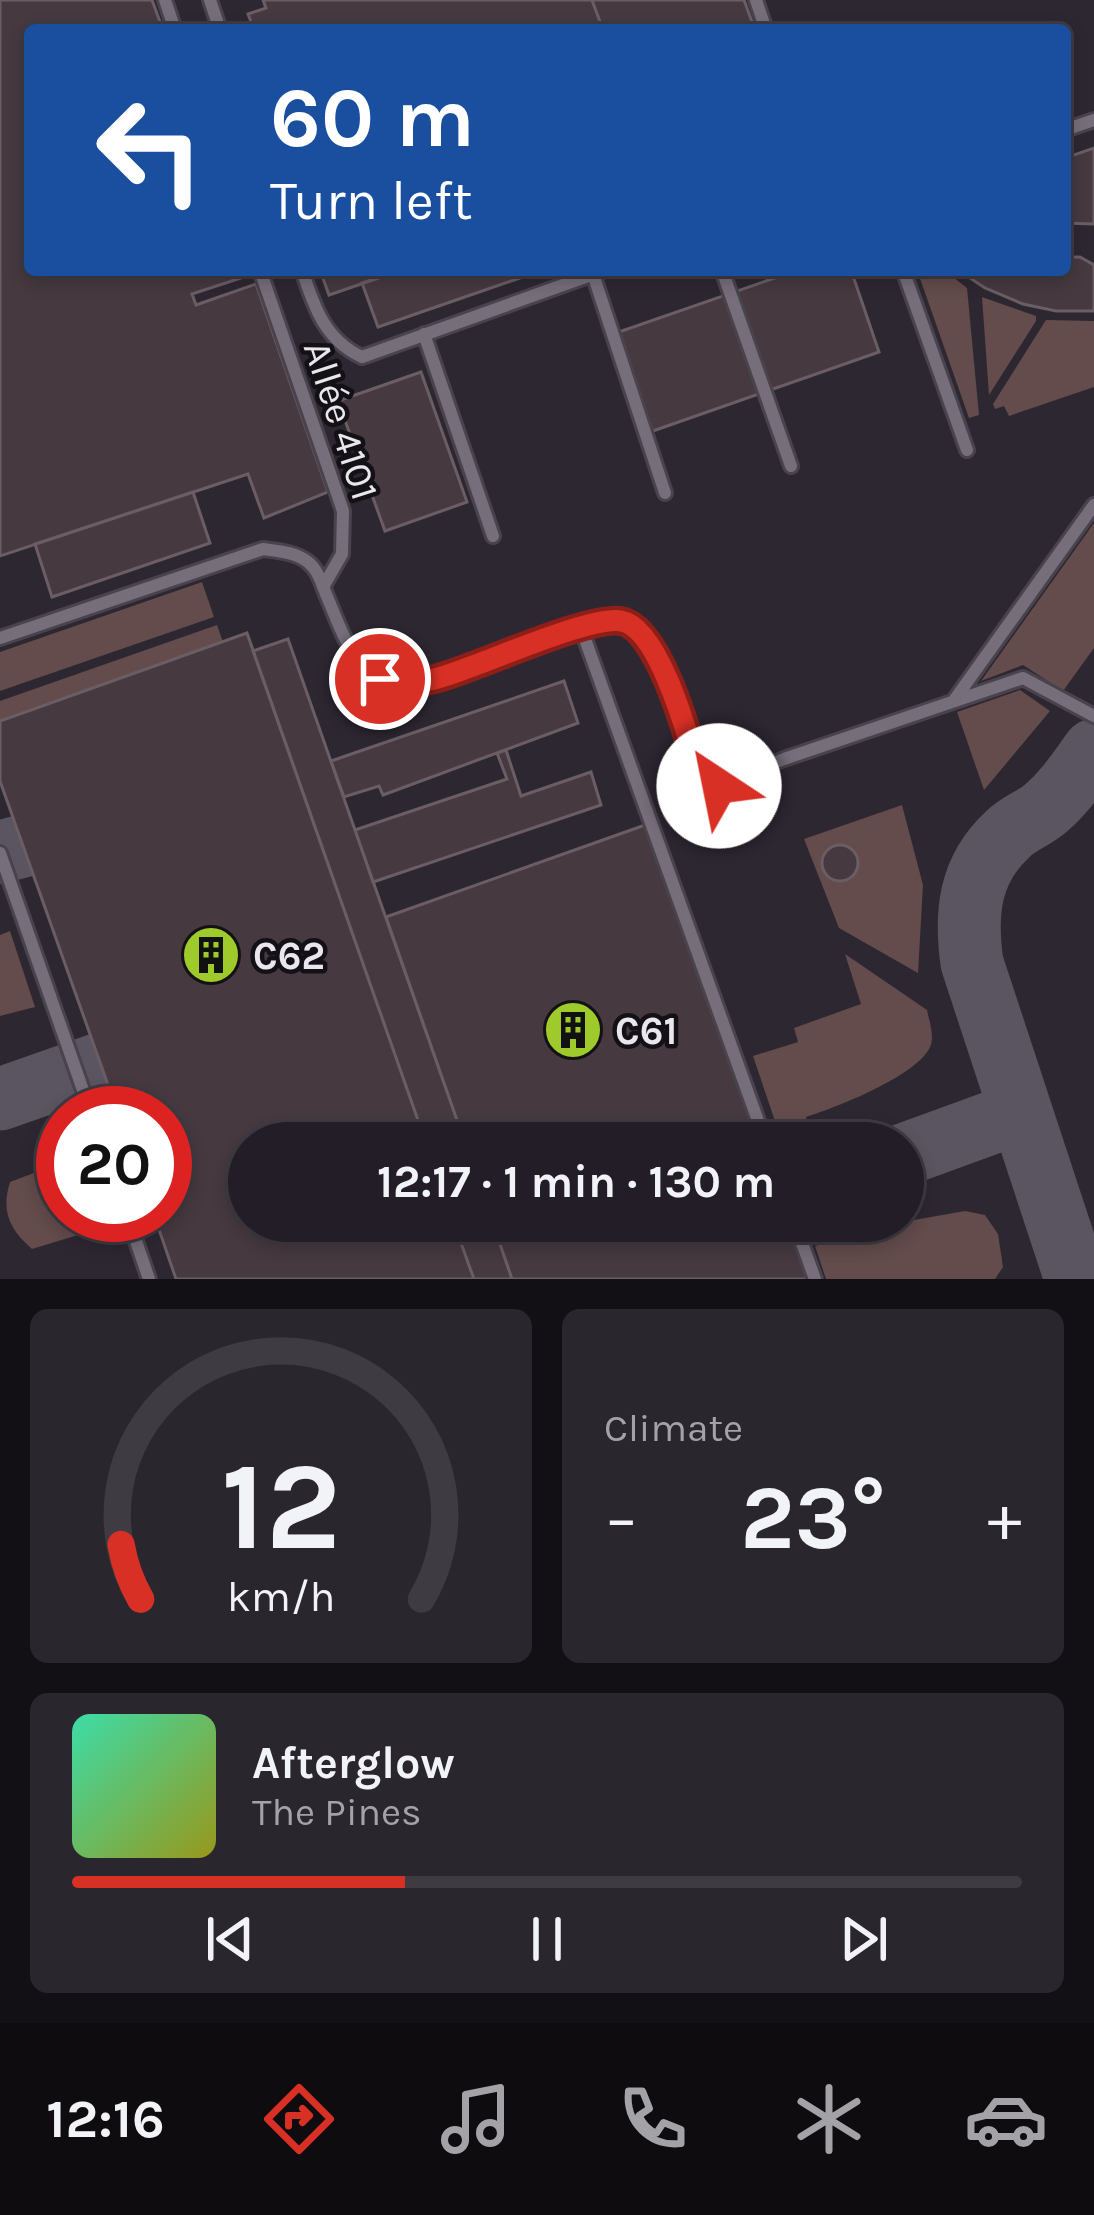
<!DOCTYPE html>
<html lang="en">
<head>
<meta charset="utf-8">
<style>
  :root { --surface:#221d26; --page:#2a262e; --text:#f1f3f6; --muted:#a2a2a7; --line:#3f3b43; --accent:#d93025 }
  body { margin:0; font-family:Karla,sans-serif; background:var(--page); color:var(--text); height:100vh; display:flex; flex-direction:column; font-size:45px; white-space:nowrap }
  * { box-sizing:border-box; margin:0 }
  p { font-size:39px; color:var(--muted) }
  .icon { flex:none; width:66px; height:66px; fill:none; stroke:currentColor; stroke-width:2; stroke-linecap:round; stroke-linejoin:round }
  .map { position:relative; height:1279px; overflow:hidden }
  .details { display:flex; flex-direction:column; gap:30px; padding:30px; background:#131015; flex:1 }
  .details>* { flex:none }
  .banner { position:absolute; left:24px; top:24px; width:1047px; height:252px; border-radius:12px; box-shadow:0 6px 18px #0003,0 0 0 3px var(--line); background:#1a4fa0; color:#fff; overflow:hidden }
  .speed { position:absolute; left:36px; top:1086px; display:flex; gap:24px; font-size:60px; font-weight:700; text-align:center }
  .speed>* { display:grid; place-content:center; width:156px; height:156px; border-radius:50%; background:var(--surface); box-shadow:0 6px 18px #0003,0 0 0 3px var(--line); line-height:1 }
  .speed .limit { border:18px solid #d22; background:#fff; color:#111 }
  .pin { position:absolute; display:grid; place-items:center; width:102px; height:102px; color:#fff; margin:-51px; border:6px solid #fff; border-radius:50%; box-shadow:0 3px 12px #0007 }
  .me { position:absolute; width:132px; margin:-66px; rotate:326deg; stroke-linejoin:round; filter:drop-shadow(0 0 9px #0008) }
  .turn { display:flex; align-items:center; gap:42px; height:252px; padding:0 48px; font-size:54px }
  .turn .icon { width:156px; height:156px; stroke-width:2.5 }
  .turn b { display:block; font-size:84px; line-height:102px }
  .big { font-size:90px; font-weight:700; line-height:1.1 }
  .details .tile { flex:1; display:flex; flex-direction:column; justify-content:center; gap:18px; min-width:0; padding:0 42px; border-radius:18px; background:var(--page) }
  .details .dial { align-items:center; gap:0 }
  .dial svg { height:312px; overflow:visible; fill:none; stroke:var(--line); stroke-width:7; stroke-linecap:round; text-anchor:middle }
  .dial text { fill:var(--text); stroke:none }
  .song { display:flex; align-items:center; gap:36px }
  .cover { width:144px; height:144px; border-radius:18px; background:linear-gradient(135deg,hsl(160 70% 55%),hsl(60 70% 35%)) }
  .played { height:12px; border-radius:6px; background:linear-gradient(90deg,var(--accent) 35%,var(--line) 35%) }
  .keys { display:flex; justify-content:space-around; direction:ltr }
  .heat { display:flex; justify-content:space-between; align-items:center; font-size:66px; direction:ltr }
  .details .tiles { flex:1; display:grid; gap:30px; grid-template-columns:1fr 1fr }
  .tile:last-child { grid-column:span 2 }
  .trip { position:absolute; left:228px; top:1122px; width:696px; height:120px; border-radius:60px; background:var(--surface); box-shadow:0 6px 18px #0003,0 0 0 3px var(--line); font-weight:700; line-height:120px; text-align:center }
  .menu { display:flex; height:192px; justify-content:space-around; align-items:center; background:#0e0c0f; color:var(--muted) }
  .menu .icon { width:84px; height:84px }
  .menu .current { color:var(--accent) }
  .menu b { font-size:54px; color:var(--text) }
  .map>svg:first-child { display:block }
</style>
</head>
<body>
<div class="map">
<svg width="1094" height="1279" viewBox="0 0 1094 1279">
  <rect width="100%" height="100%" fill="#2d2732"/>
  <path fill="#634c4b" d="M917 270H944L967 288 979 415 969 418Z
    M982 297 1036 316V321L989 395Z
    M1046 320 1094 321V387L1009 416 1004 406 995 409 993 404Z
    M1094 523V648L1063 691 1023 665 981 681Z
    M202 582 214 617 0 691V652Z
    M217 625 223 642 0 721V701Z
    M1020 690 1050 711 984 790 957 712Z
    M902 805 923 885 918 973 839 928 804 839Z
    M10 931 35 1007 0 1016V935Z
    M845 954 927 1010C929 1021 935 1036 930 1047 917 1076 835 1108 806 1117L807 1127 780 1136 753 1056 798 1042 794 1028 861 1004Z
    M63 1162V1215H110L114 1224 32 1249C9 1229 1 1211 10 1182Z
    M965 1211 985 1215 998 1234 1003 1267 995 1279H826L815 1246 891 1224Z"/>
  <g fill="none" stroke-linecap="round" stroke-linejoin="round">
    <path stroke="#5a5560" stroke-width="63" d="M0 852 23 846
      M0 1099 100 1064
      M903 1155 1021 1112
      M1076 1279 972 963C965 913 969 870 1008 834 1019 823 1035 818 1046 808 1066 791 1079 770 1094 750"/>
  </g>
  <path fill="#463940" stroke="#6b5d64" stroke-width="3" d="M0 0H152L163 30H30V270H248L250 275 192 294 196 305 256 284 328 492 264 518 248 474 0 556Z
    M263 0H592L603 30H254L248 14 266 8Z
    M592 0H744L755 30H603Z
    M1094 148V224L1065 223V158Z
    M1065 257H1080L1094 265V311H1056L1023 304 985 288 958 270H1065Z
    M320 270H402L329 295Z
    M402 270H543L378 327 362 283Z
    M798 270H851L879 352 650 432 616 333Z
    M421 372 467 502 385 531 338 401Z
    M193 492 210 543 52 597 35 544Z
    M247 633 426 1143H249V1221H453L474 1279H176L154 1215H165V1113H118L0 781V721Z
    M288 639 355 830 465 1143H426L253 651Z
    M564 681 578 723 383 795 379 786 344 797 331 761Z
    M506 750 521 796 591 772 601 805 373 882 355 830 507 779 497 753Z
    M648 824 760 1143H465L386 917Z
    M822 863a18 18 0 1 1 36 0a18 18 0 1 1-36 0Z
    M453 1221H492L512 1279H474Z
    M492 1221H788L809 1279H512Z"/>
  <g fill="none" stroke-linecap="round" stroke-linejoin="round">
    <defs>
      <path id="lane" d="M165 0 175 30
        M210 0 220 30
        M756 0 766 30
        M1065 130 1094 120
        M260 270 343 511 342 554 323 587
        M302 270C314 307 325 340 362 357L605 270
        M722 270 791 466
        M903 270 967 450
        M593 274 665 493
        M424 334 493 536
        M581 628 766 1143
        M0 638 263 549C278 551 295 552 308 562 318 570 321 582 326 594 349 649 358 688 427 683L603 622C613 620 623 619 632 624 663 641 688 739 699 774L707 784 719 786 784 759 1023 678 1094 716
        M955 699 1094 505
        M0 853 91 1113
        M127 1215 149 1279
        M794 1221 815 1279"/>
    </defs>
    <use href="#lane" stroke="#49434d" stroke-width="18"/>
    <use href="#lane" stroke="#766e7b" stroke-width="12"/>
  </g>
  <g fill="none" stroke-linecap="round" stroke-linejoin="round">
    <defs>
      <path id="route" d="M380 679C414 688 439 679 470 667 502 656 593 616 621 621 659 627 689 739 699 774L707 784 719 786"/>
    </defs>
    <use href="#route" stroke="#8d1f18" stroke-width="30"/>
    <use href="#route" stroke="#d93025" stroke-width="21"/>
  </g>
  <defs>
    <symbol id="building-disc" viewBox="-11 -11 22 22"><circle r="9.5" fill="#9fca2c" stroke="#141116"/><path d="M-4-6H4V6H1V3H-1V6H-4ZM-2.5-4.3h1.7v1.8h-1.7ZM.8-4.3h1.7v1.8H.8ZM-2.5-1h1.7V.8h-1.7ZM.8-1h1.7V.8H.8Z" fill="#111"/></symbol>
  </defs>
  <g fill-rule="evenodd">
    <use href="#building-disc" x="178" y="922" width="66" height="66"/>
    <use href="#building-disc" x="540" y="997" width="66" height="66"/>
  </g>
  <g text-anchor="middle" stroke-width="9" stroke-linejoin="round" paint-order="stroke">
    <g font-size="39" fill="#eae6ee" stroke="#141116">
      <text transform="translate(342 420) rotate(72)" y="14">Allée 4101</text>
    </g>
    <g font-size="39" font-weight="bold" fill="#eae6ee" stroke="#141116" text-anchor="start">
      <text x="253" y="969">C62</text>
      <text x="615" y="1044">C61</text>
    </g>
  </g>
</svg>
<div class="speed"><div class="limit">20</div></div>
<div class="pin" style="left:380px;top:679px;background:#d93025"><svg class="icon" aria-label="arrive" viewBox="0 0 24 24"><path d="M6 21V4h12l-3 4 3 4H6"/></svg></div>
<svg class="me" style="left:719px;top:786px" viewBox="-20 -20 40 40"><circle r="19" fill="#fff"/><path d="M0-13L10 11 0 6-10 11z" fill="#d93025"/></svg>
<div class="trip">12:17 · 1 min · 130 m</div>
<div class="banner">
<div class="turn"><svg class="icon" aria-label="left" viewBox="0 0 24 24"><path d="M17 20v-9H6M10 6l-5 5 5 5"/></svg><div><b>60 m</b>Turn left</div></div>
</div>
</div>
<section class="details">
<div class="tiles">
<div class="tile dial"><svg viewBox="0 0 100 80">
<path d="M14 69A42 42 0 1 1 86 69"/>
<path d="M14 69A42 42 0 0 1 9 55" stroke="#d93025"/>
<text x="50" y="56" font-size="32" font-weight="700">12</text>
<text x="50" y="72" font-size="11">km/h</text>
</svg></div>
<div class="tile"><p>Climate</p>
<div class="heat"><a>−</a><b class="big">23°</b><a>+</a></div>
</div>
<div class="tile">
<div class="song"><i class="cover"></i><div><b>Afterglow</b><p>The Pines</p></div></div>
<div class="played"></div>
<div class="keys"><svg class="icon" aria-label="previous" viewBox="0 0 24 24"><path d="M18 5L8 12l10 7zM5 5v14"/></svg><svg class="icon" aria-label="pause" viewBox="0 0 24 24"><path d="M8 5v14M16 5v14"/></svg><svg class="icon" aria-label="next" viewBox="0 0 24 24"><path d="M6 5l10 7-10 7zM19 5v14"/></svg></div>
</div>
</div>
</section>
<nav class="menu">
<b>12:16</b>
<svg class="icon current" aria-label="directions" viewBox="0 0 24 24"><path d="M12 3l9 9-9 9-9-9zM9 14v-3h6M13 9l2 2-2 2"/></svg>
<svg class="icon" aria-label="music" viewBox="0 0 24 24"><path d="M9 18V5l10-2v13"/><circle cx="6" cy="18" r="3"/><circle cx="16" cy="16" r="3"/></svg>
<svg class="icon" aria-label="phone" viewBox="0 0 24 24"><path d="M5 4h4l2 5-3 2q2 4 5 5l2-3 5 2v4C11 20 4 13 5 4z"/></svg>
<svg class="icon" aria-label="climate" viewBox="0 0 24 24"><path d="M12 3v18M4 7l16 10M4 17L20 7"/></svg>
<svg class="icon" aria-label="car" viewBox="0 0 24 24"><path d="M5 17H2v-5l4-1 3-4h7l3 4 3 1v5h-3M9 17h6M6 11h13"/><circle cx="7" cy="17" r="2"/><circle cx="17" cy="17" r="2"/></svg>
</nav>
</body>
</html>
